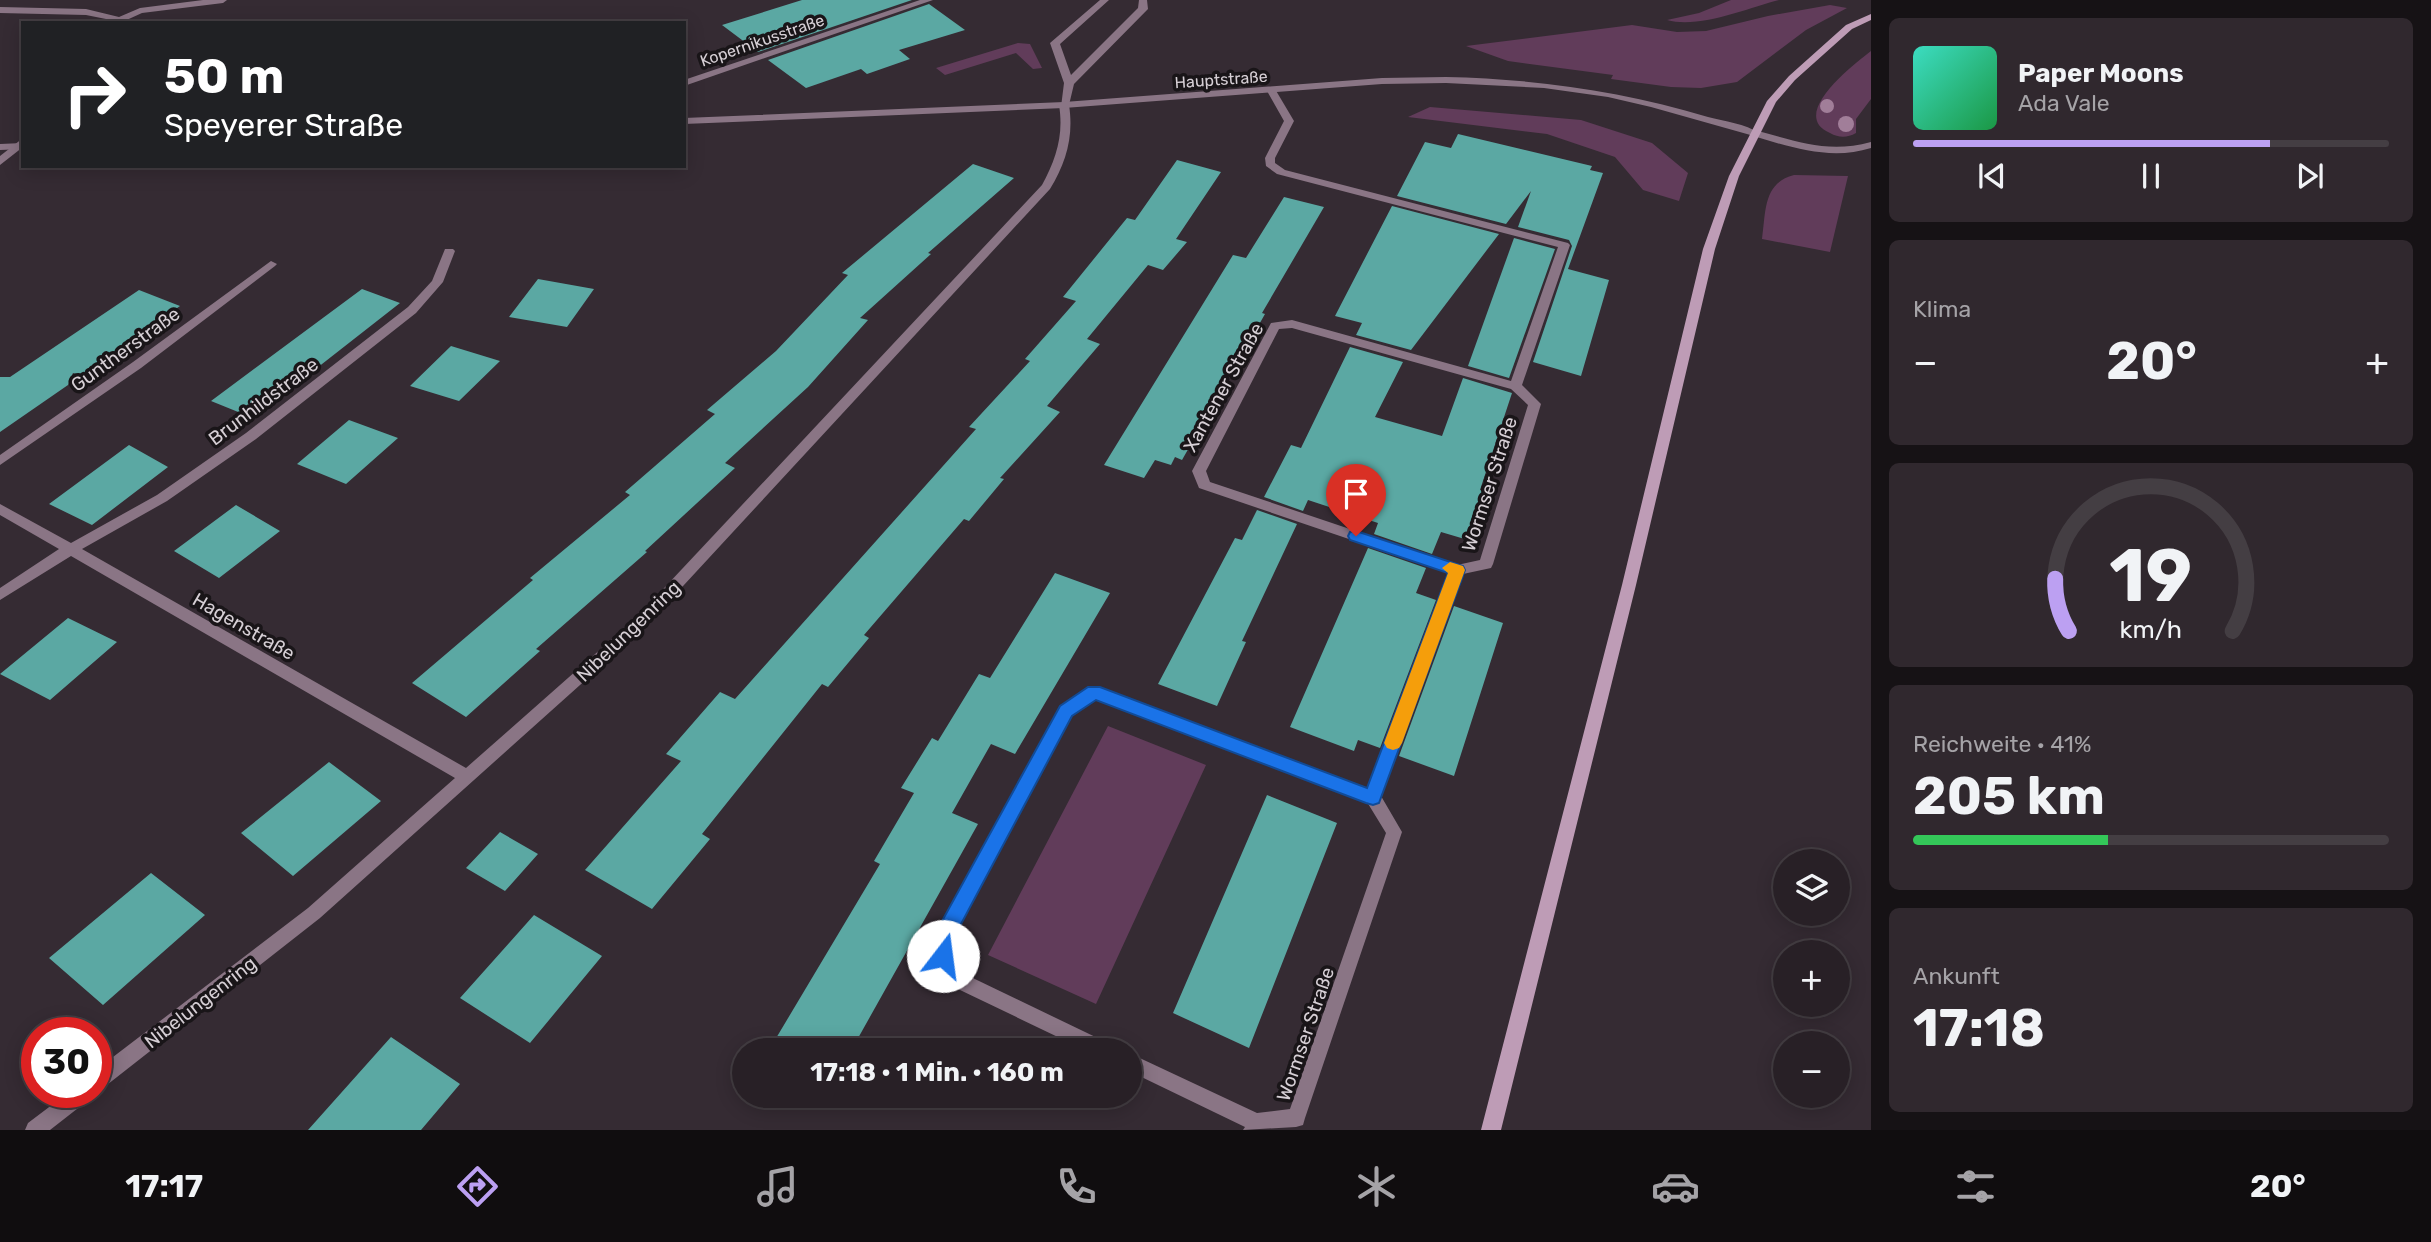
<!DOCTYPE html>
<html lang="de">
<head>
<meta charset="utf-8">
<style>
  :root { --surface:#282026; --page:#30282e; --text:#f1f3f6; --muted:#a5a3a7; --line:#443e43; --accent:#bca0f2 }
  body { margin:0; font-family:Rubik,sans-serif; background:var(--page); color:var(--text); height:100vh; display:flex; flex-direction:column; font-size:26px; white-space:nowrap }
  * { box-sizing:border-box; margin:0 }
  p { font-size:23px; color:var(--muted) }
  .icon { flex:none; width:38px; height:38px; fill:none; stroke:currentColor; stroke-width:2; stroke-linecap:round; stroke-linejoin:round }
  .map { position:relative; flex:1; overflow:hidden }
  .drawer { display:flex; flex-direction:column; gap:18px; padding:18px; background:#161215; width:560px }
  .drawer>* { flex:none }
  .banner { position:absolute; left:21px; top:21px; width:665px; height:147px; border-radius:0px; box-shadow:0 4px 18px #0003,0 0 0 2px var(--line); background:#202124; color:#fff; overflow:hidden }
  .fabs { position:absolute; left:1773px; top:849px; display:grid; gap:14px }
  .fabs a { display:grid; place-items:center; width:77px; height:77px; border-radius:50%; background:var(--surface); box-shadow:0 4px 18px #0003,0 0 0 2px var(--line); font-size:35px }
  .speed { position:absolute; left:21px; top:1017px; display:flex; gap:14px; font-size:35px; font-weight:700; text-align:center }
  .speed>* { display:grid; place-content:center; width:91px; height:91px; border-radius:50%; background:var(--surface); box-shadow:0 4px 18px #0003,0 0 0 2px var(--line); line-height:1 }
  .speed .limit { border:10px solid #d22; background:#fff; color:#111 }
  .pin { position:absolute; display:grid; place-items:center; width:60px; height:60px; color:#fff; margin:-72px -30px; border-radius:50% 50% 50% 0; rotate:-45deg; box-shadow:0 0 7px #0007 }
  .pin .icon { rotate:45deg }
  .me { position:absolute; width:77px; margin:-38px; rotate:15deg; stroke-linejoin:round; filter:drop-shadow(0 0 5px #0008) }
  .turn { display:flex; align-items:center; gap:24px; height:147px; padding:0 28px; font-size:32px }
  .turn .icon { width:91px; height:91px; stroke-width:2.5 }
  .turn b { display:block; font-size:49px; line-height:60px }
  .big { font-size:52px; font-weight:700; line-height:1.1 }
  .drawer .tile { flex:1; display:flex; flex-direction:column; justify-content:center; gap:10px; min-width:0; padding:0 24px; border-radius:10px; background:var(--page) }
  .drawer .dial { align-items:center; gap:0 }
  .dial svg { height:182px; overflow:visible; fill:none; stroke:var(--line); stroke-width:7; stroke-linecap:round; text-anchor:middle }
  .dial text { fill:var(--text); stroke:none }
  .song { display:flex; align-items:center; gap:21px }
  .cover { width:84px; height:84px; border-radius:10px; background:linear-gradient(135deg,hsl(170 70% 55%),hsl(140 70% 35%)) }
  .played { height:7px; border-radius:4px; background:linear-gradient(90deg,var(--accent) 75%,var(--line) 75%) }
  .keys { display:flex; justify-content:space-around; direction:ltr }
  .heat { display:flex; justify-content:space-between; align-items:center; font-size:38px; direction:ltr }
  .charge { height:10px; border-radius:5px; background:linear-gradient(90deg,#34c759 41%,var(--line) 0) }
  .trip { position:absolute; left:732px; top:1038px; width:410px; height:70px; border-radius:35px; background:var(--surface); box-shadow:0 4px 18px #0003,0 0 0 2px var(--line); font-weight:700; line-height:70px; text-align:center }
  .tabs { display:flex; height:112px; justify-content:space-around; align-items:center; background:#100d0f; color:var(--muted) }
  .tabs .icon { width:49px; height:49px }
  .tabs .on { color:var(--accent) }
  .tabs b { font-size:32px; color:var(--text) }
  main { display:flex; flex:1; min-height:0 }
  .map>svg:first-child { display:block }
</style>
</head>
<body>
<main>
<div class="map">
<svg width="1871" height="1130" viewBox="0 0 1871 1130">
  <rect width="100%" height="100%" fill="#352b33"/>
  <path fill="#613c5a" d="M1731 0H1779C1748 8 1699 29 1667 20L1699 13Z
    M1830 5 1847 8 1806 30 1737 82 1701 88 1671 87 1611 79 1613 75 1508 61 1466 46 1632 25 1677 32 1706 31 1768 16Z
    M1018 43 1030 44 1042 68 1033 69 1016 53 945 75 936 68Z
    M1871 51V99L1856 119V133C1847 138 1839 138 1830 133 1788 115 1853 65 1871 51Z
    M1430 107 1581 120 1652 143 1688 173 1679 201 1643 190 1615 157 1547 134 1408 117Z
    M1794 175 1848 176 1830 252 1762 239C1766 211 1763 183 1794 175Z
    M1108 726 1206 765 1096 1004 988 955Z"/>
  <path fill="#5ba8a3" d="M802 0H912L758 52 722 25Z
    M929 4 965 30 899 50 910 59 867 74 861 69 806 88 768 60Z
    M1458 134 1592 166 1590 170 1603 173 1568 269 1609 280 1581 376 1533 362 1572 246 1569 240 1518 227 1531 191 1506 224 1397 196 1425 142 1451 148Z
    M1177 160 1221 172 1176 239 1187 242 1163 270 1148 265 1087 339 1100 344 1047 406 1060 412 1000 478 1004 479 969 521 964 519 864 635 869 638 828 687 822 684 702 834 710 839 652 909 585 870 681 761 666 754 720 692 735 699 976 429 969 427 1030 361 1025 359 1076 301 1063 297 1127 218 1135 220Z
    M973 164 1014 178 928 253 931 254 860 318 868 320 808 387 725 463 735 468 645 551 647 552 536 649 540 651 466 717 412 683 533 580 530 578 630 495 625 492 715 414 707 410 776 351 848 275 842 273Z
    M1284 197 1324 207 1262 313 1265 314 1182 460 1175 457 1171 465 1155 460 1144 478 1104 465 1233 255 1246 258Z
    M1392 206 1499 234 1411 350 1356 335 1362 323 1335 316Z
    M1514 238 1555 249 1509 378 1468 366Z
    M538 279 594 289 567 327 509 317Z
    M362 289 400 303 253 418 211 401Z
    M139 290 180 306 80 376 73 373 68 385 0 432V377H10Z
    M451 346 500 361 459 401 410 386Z
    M1350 347 1403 362 1375 417 1442 436 1463 378 1512 393 1480 490 1484 491 1468 540 1441 532 1432 554 1374 534 1378 523 1308 500 1303 511 1264 497 1291 445 1301 448Z
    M349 420 398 438 346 484 297 464Z
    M129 445 168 467 92 525 49 504Z
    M236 505 280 531 219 578 174 551Z
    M1257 510 1297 524 1242 641 1246 642 1217 706 1158 684 1235 538 1242 540Z
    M1368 548 1426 568 1416 593 1436 600 1380 748 1358 740 1354 751 1290 727Z
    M1055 573 1110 593 1015 754 991 744 952 813 978 824 857 1040 850 1037 843 1050H769L880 864 874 861 914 793 901 788 932 738 938 741 979 674 990 678Z
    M1454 606 1503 623 1454 776 1399 756Z
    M68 618 117 642 50 700 0 674Z
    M329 762 381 801 293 876 241 833Z
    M1267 795 1337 823 1249 1048 1173 1013Z
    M500 832 538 854 505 891 466 868Z
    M151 873 205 915 103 1005 49 958Z
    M534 915 602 956 530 1043 460 998Z
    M391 1037 460 1084 421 1130H308Z"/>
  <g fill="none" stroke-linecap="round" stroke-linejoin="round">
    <path fill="#8a7585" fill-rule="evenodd" d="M1100 0H1109L1060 44 1071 75 1138 8 1139 0H1147L1148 9 1074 84 1069 105 1061 107 1064 83 1050 43Z"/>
    <path fill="#8a7585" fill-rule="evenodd" d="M203 0H227L223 3 142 13 120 23H108L111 20 86 15 0 13V7L86 9 119 17 140 8Z
      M920 0H933L684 86V80Z
      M1269 89H1275L1294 121 1275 158V163L1285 170 1568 243 1570 245 1522 385 1541 404 1493 564 1491 568 1463 574 1381 796 1402 832 1305 1118 1303 1125 1296 1127 1243 1130 1245 1127 1129 1071V1053L1257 1113 1290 1109 1386 833 1367 802 1096 699 1071 715 952 939V968L1110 1044 1113 1050H1085L937 979 934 973V938L1061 707 1089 688 1094 686 1099 688 1368 788 1449 573 1199 488 1192 471 1271 323 1292 320 1511 381 1558 247 1277 174 1266 166 1265 158 1284 121 1267 91ZM1292 328 1511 389 1528 405 1480 560 1457 565 1210 482 1206 471 1279 329Z
      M1064 102 1069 105C1074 136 1066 163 1050 189L647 625 320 918 103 1088 96 1091V1070L308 908 455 778 71 556 0 600V588L59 549 0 515V504L71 543 157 495 246 433 408 307 432 281 445 249H453L455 251 443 282 416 313 256 439 167 501 82 549 466 768 637 617 1042 185C1056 159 1064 135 1059 105Z
      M1754 130C1797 141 1827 154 1871 142V148C1830 161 1790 147 1750 135L1749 133Z
      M23 138V147L0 165V156Z
      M271 261 277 264 275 266 141 368 0 465V455L133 362Z
      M69 1092H93L91 1098 50 1130H25L28 1123Z"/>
    <path fill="#8a7585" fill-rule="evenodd" d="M1446 77C1536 79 1622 91 1708 117 1724 121 1746 124 1759 133L1754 136 1651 107 1608 97 1544 88 1446 83 1382 84 1064 108 684 124V118L1064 102 1382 78Z
      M23 143V149L0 150V144Z"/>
    <path fill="#be9cb6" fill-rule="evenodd" d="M1871 14V20L1852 29 1795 80 1776 102 1739 176 1715 249 1636 585 1501 1130H1481L1622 585 1703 249 1729 176 1767 101 1789 76 1846 25Z"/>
  </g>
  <g fill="#a17e99">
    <circle cx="1827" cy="106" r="7"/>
    <circle cx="1846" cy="124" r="8"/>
  </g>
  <path fill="#1a73e8" stroke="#114b97" stroke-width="2" d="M1356 531 1463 566 1465 570 1379 803 1373 805 1366 803 1096 700 1072 716 953 939 950 962 943 965 936 962 933 956 936 932 1060 706 1088 687H1100L1367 788 1448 573 1350 540 1348 536 1350 532Z"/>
  <path fill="#f59e0b" d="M1450 562 1463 566 1465 570 1402 743 1399 748 1393 750 1387 748 1384 743 1448 573 1442 568Z"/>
  <g text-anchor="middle" stroke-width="7" stroke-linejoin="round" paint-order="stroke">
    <g font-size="16" fill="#d6cfd5" stroke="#191518">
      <text transform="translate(762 40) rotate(-19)" y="6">Kopernikusstraße</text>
      <text transform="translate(1221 79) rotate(-4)" y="6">Hauptstraße</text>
    </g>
    <g font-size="19" fill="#d6cfd5" stroke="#191518">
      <text transform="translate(125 349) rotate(-36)" y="7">Guntherstraße</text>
      <text transform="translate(1223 387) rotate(-61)" y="7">Xantener Straße</text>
      <text transform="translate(263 401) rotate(-37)" y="7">Brunhildstraße</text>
      <text transform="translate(1489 484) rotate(-72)" y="7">Wormser Straße</text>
      <text transform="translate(244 626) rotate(30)" y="7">Hagenstraße</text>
      <text transform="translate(628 631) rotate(-44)" y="7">Nibelungenring</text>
      <text transform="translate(200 1002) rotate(-38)" y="7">Nibelungenring</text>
      <text transform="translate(1305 1034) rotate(-71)" y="7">Wormser Straße</text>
    </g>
  </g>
</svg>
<div class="fabs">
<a><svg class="icon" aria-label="layers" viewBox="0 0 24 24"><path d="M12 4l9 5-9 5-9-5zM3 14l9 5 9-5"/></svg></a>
<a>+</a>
<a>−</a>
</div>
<div class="speed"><div class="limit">30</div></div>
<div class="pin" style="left:1356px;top:536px;background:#d93025"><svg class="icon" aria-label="arrive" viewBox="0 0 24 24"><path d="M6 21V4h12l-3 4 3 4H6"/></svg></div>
<svg class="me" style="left:943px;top:956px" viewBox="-20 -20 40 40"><circle r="19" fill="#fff"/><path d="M0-13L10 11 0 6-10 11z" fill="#1a73e8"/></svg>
<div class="trip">17:18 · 1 Min. · 160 m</div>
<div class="banner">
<div class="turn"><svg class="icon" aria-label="right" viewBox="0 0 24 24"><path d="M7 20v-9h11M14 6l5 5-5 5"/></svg><div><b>50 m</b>Speyerer Straße</div></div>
</div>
</div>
<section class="drawer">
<div class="tile">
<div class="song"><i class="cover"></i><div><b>Paper Moons</b><p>Ada Vale</p></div></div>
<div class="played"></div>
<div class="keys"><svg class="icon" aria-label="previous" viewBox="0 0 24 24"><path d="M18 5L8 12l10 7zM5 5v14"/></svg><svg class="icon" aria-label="pause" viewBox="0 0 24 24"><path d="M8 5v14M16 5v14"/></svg><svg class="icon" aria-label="next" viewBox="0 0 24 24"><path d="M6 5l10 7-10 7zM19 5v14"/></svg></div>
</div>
<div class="tile"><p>Klima</p>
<div class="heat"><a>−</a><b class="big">20°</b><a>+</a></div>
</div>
<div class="tile dial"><svg viewBox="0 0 100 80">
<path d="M14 69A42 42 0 1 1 86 69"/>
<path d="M14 69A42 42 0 0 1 8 46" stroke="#bca0f2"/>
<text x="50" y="56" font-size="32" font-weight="700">19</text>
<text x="50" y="72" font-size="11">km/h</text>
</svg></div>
<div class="tile"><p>Reichweite · 41%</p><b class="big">205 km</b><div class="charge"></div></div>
<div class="tile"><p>Ankunft</p><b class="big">17:18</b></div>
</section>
</main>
<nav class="tabs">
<b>17:17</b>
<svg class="icon on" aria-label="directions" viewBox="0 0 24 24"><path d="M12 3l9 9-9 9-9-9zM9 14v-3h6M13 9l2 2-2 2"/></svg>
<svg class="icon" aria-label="music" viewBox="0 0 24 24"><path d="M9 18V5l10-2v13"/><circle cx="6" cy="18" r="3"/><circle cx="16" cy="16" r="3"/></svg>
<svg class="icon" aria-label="phone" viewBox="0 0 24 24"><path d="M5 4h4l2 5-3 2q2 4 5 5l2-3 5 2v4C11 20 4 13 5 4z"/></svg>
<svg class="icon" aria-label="climate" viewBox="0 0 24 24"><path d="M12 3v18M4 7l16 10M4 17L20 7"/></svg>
<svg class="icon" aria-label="car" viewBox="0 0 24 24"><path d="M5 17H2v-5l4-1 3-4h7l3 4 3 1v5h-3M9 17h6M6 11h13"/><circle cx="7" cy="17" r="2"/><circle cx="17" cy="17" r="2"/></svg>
<svg class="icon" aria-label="filters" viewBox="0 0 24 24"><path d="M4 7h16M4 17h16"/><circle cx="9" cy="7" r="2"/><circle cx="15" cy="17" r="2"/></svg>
<b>20°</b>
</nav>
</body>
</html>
